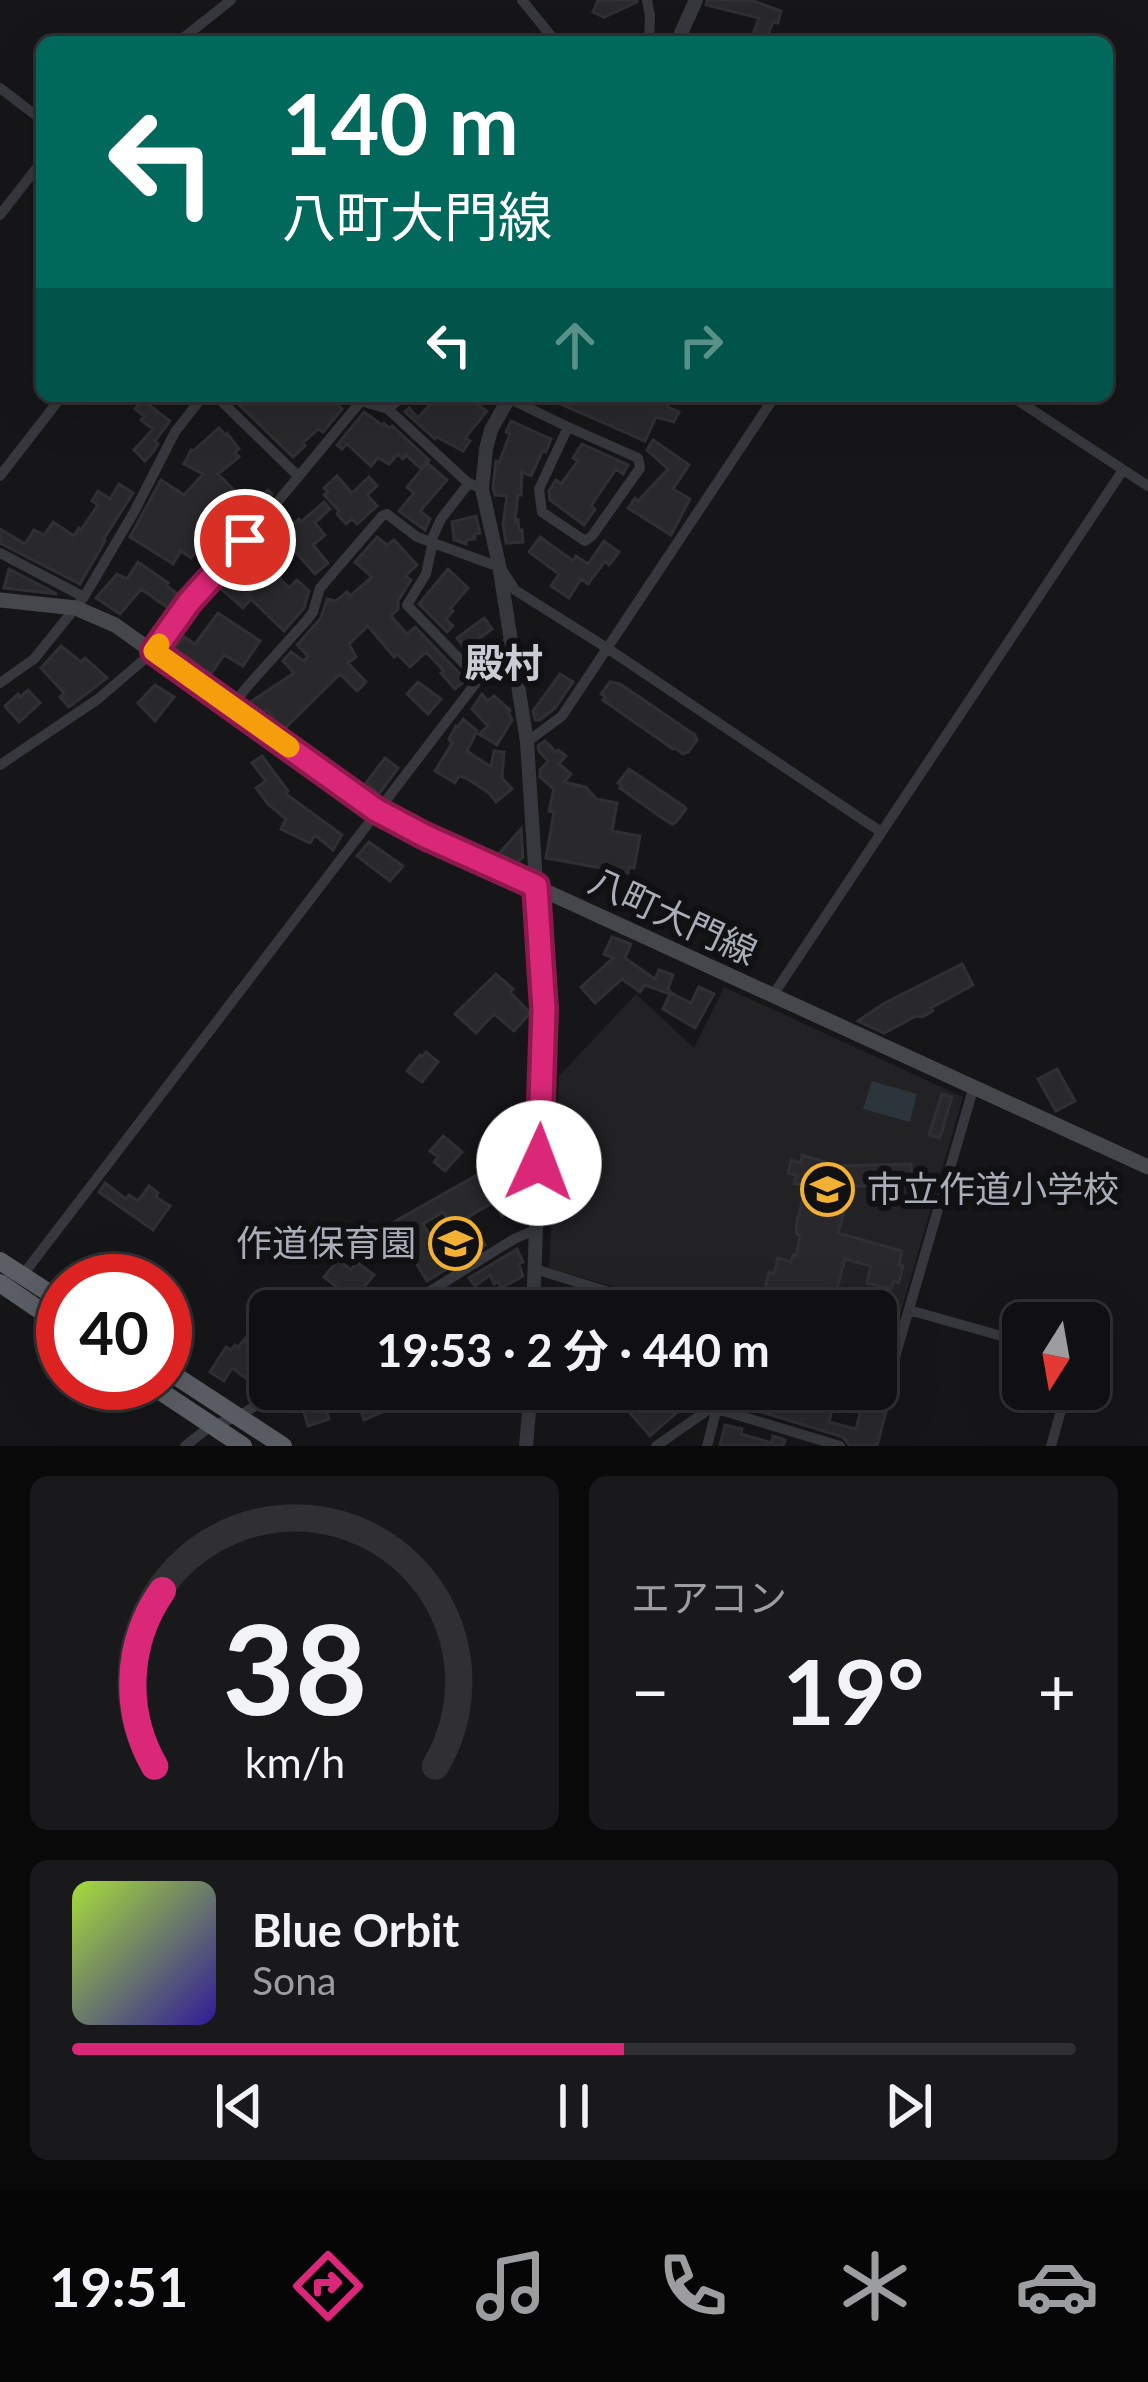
<!DOCTYPE html>
<html lang="ja">
<head>
<meta charset="utf-8">
<style>
  :root { --surface:#101012; --page:#19191b; --text:#f1f3f6; --muted:#9c9d9f; --line:#303032; --accent:#db2777 }
  body { margin:0; font-family:Lato,"Noto Sans JP",sans-serif; background:var(--page); color:var(--text); height:100vh; display:flex; flex-direction:column; font-size:45px; white-space:nowrap }
  * { box-sizing:border-box; margin:0 }
  p { font-size:39px; color:var(--muted) }
  .icon { flex:none; width:66px; height:66px; fill:none; stroke:currentColor; stroke-width:2; stroke-linecap:round; stroke-linejoin:round }
  .map { position:relative; height:1446px; overflow:hidden }
  .drawer { display:flex; flex-direction:column; gap:30px; padding:30px; background:#09090a; flex:1 }
  .drawer>* { flex:none }
  .banner { position:absolute; left:36px; top:36px; width:1077px; height:366px; border-radius:18px; box-shadow:0 12px 48px #0002,0 0 0 3px var(--line); background:#00695c; color:#fff; overflow:hidden }
  .needle { width:78px; rotate:191deg }
  .tools { position:absolute; left:1002px; top:1302px; display:grid; gap:24px }
  .tools a { display:grid; place-items:center; width:108px; height:108px; border-radius:18px; background:var(--surface); box-shadow:0 12px 48px #0002,0 0 0 3px var(--line); font-size:60px }
  .speed { position:absolute; left:36px; top:1254px; display:flex; gap:24px; font-size:60px; font-weight:700; text-align:center }
  .speed>* { display:grid; place-content:center; width:156px; height:156px; border-radius:50%; background:var(--surface); box-shadow:0 12px 48px #0002,0 0 0 3px var(--line); line-height:1 }
  .speed .limit { border:18px solid #d22; background:#fff; color:#111 }
  .pin { position:absolute; display:grid; place-items:center; width:102px; height:102px; color:#fff; margin:-51px; border:6px solid #fff; border-radius:50%; box-shadow:0 3px 12px #0007 }
  .me { position:absolute; width:132px; margin:-66px; rotate:2deg; stroke-linejoin:round; filter:drop-shadow(0 0 9px #0008) }
  .turn { display:flex; align-items:center; gap:42px; height:252px; padding:0 48px; font-size:54px }
  .turn .icon { width:156px; height:156px; stroke-width:2.5 }
  .turn b { display:block; font-size:84px; line-height:102px }
  .lanes { display:flex; align-items:center; height:114px; padding:0 48px; background:#0003; justify-content:center; gap:60px; direction:ltr }
  .lanes .off { opacity:.35 }
  .big { font-size:90px; font-weight:700; line-height:1.1 }
  .drawer .widget { flex:1; display:flex; flex-direction:column; justify-content:center; gap:18px; min-width:0; padding:0 42px; border-radius:18px; background:var(--page) }
  .drawer .dial { align-items:center; gap:0 }
  .dial svg { height:312px; overflow:visible; fill:none; stroke:var(--line); stroke-width:7; stroke-linecap:round; text-anchor:middle }
  .dial text { fill:var(--text); stroke:none }
  .song { display:flex; align-items:center; gap:36px }
  .cover { width:144px; height:144px; border-radius:18px; background:linear-gradient(135deg,hsl(80 70% 55%),hsl(250 70% 35%)) }
  .played { height:12px; border-radius:6px; background:linear-gradient(90deg,var(--accent) 55%,var(--line) 55%) }
  .keys { display:flex; justify-content:space-around; direction:ltr }
  .heat { display:flex; justify-content:space-between; align-items:center; font-size:66px; direction:ltr }
  .drawer .tiles { flex:1; display:grid; gap:30px; grid-template-columns:1fr 1fr }
  .widget:last-child { grid-column:span 2 }
  .trip { position:absolute; left:249px; top:1290px; width:648px; height:120px; border-radius:18px; background:var(--surface); box-shadow:0 12px 48px #0002,0 0 0 3px var(--line); font-weight:700; line-height:120px; text-align:center }
  .menu { display:flex; height:192px; justify-content:space-around; align-items:center; background:#060607; color:var(--muted) }
  .menu .icon { width:84px; height:84px }
  .menu .selected { color:var(--accent) }
  .menu b { font-size:54px; color:var(--text) }
  .map>svg:first-child { display:block }
</style>
</head>
<body>
<div class="map">
<svg width="1148" height="1446" viewBox="0 0 1148 1446">
  <rect width="100%" height="100%" fill="#161618"/>
  <path fill="#222225" d="M724 987 963 1097 890 1350 876 1346V1311H765L739 1303 737 1311H698L549 1268 559 1076 636 994 694 1048Z"/>
  <path fill="#2c353c" d="M872 1081 917 1094 910 1122 863 1109Z"/>
  <path fill="#29292c" stroke="#303034" stroke-width="3" fill-rule="evenodd" d="M598 0H637V2L604 17 593 12Z
    M707 0H751L781 11 778 23 773 22 765 42H750L759 18 706 5Z
    M238 396H330L342 409 323 432 318 429 303 443 305 446 293 457 234 400Z
    M438 396H488L480 407 487 411 465 438 470 441 463 451 437 437 435 439 405 412 409 408 418 418Z
    M542 396H664L671 399 668 407 679 412 674 422 656 417 645 441Z
    M142 400 170 421 155 441 158 444 153 452 145 461 134 450 153 429 141 420 144 416 135 409Z
    M364 412 382 425 384 423 389 428 392 426 429 460 420 468 406 455 403 459 398 454 389 464 378 458 371 466 347 444 342 449 337 445Z
    M511 421 551 439 546 452 543 450 531 476 522 472 521 495H518L515 521 518 520 519 530H522L523 542 506 543 503 524 507 496 495 495 493 488 496 461 499 462 510 434 506 432Z
    M219 428 225 435 227 433 239 449 235 452 239 457 218 474 234 490 194 534 202 543 191 558 181 551 173 564 130 537 161 480 184 495 203 474 184 464 191 450 193 451Z
    M653 440 689 465 673 489 690 499 671 535 628 508 635 498 638 501 668 469 647 450Z
    M582 444 628 465 623 474 616 469 591 506 595 509 584 525 550 500 549 491 556 480 561 484 578 461 573 458Z
    M427 463 447 480 420 511 430 519 425 530 399 511 414 493 407 487Z
    M337 476 352 493 369 477 377 486 367 495 377 506 357 524 352 519 346 524 337 514 339 511 324 495 328 492 324 488Z
    M119 484 133 493 103 540 105 541 80 584 0 543V529L25 544 34 530 44 535 53 522 74 536 79 528 81 530 98 505 92 501 98 491 110 499Z
    M268 490 272 494 236 536 228 528 216 544 206 538 246 504 249 507Z
    M324 502 330 509 315 523 325 535 313 545 328 563 315 574 277 531 284 524 288 528 299 519 301 522Z
    M476 516 480 533 475 534V539L466 540V544L454 540 452 522Z
    M377 537 387 545 394 540 417 565 405 576 411 580 398 601V609L391 616 407 634 415 627 466 680 455 689 441 673 444 671 426 652 410 667 397 654 394 657 368 626 349 644 356 657 348 663 366 682 357 691 340 674 283 730 267 710 261 714 249 703 294 673 283 661 291 652 304 661 308 656 297 645 321 618 327 599 336 601 347 592 350 596 372 577 355 562Z
    M540 537 573 561 576 556 588 564 604 541 619 552 609 565 605 561 588 584 581 579 569 598 551 586 559 574 529 552Z
    M138 562 168 583 166 585 181 597 171 610 141 589 120 614 96 598 117 574 127 579Z
    M9 569 57 594 4 588Z
    M448 569 468 588 450 609 453 611 446 619 453 626 447 632 419 604Z
    M271 570 289 588 297 580 309 591 304 608 284 631 251 599 243 608 219 587 228 580 250 597 247 594Z
    M218 613 260 641 243 666 224 655 211 674 175 648 184 637 195 644Z
    M484 618 492 629 480 638 484 643 478 647 481 652 472 658 457 638Z
    M61 646 81 662 85 658 107 678 69 707 60 697 64 693 41 668Z
    M560 674 573 682 555 708 540 720H535L533 711Z
    M418 682 441 699 428 714 407 694Z
    M610 682 620 684 695 735 697 740 688 752 683 754 674 747 673 749 603 700 605 697 601 694Z
    M155 685 174 697 155 721 138 703Z
    M28 690 40 703 19 722 5 706 18 694 20 697Z
    M482 694 488 701 494 696 510 710 509 714 512 720 497 745 479 734 488 726 472 709Z
    M463 719 477 731 467 751 491 767 494 751 504 752 502 778 512 789 496 802 489 793 466 778 459 776 455 783 435 771 452 743 449 739 456 726 458 727Z
    M545 741 556 752 558 750 566 756 559 764 571 774 564 782 586 787 596 799 617 803 612 831 640 836 634 868 629 867 628 873 546 858 554 812 549 811 554 789 540 777V770L548 761 539 751 538 746Z
    M262 756 288 791 286 794 342 835 333 850 315 835 310 843 281 829 286 819 268 804 256 788 266 781 252 763Z
    M385 758 398 768 379 794 366 783Z
    M629 769 685 807 686 809 676 822 672 824 662 818 620 788 622 786 618 783Z
    M521 829 523 857 515 864 497 856Z
    M369 842 403 866 390 881 357 856Z
    M612 937 631 944 625 958 655 979 659 970 673 975 668 989 673 994 691 1003 699 987 714 994 695 1028 663 1009 670 994 645 985 640 992 622 979 595 1003 581 987 613 958 604 954Z
    M962 964 973 985 931 1008 933 1011 922 1017 916 1016 884 1033 858 1021 883 1004Z
    M496 974 513 989 510 992 530 1013 514 1031 494 1014 476 1033 455 1014Z
    M426 1052 438 1062 422 1082 407 1071 420 1055 422 1057Z
    M1057 1069 1075 1101 1056 1111 1038 1079Z
    M942 1094 952 1097 940 1138 929 1135Z
    M443 1136 462 1152 445 1171 434 1162 438 1157 430 1151Z
    M802 1155 837 1166 911 1164 912 1186H851L838 1233 902 1251 899 1265 903 1266 899 1283 894 1281 891 1289 867 1283 871 1266 845 1259 831 1311H781L763 1306 769 1290H765L769 1272 774 1274 778 1258 791 1262 793 1255 796 1256 800 1236 796 1233 797 1221 807 1185 794 1184 796 1175 788 1173 791 1160 801 1163Z
    M486 1170 502 1191 509 1187 521 1207 502 1216 494 1202 468 1217 485 1245 427 1281 392 1223ZM443 1212 456 1233 436 1245 423 1224Z
    M105 1183 126 1199 129 1195 138 1201 149 1186 158 1193 156 1197 170 1206 153 1230 99 1192Z
    M517 1249 523 1262 519 1264 523 1276 501 1288 498 1282 494 1284 490 1275 475 1286 469 1278Z
    M338 1260 351 1270 357 1262 374 1275 363 1288 367 1291 357 1303 324 1277Z
    M249 1334 257 1341 253 1346 261 1353 253 1362 261 1368 250 1381 232 1368 224 1381 210 1372 226 1347 231 1350 235 1345 238 1347Z
    M876 1361 887 1365 886 1369 896 1372 877 1446H850L843 1437 742 1406 743 1402 733 1399 736 1389H876ZM834 1401 861 1409 856 1429 829 1422Z
    M353 1389H416L382 1404 385 1411 364 1420Z
    M609 1389H668L683 1407 650 1436Z
    M320 1391 329 1419 308 1426 302 1406 307 1400 306 1396Z
    M725 1425 742 1429 741 1434 772 1443 773 1436 785 1440 783 1446H720Z"/>
  <g fill="none" stroke-linecap="round" stroke-linejoin="round">
    <path stroke="#37383d" stroke-width="10" d="M522 0 556 42
      M647 0 650 16 649 42
      M178 42 231 0
      M0 88 42 120
      M0 215 42 161
      M216 396 298 476
      M357 396 361 401 388 409 467 482 482 489
      M1011 396 1148 486
      M508 398 568 427 539 489 542 512 585 541 592 536 640 468 638 458 568 427
      M388 409 403 396
      M0 476 62 396
      M431 541 441 519 469 483
      M433 541 426 574 407 605 478 678
      M0 553 84 597 34 659 0 683
      M84 597 134 512 175 432 203 396
      M232 707 246 688 307 620 313 612 320 588 382 516 387 514 417 537 491 564 499 565 515 590 607 648 881 832
      M527 742 562 716 775 396
      M0 765 98 699 154 651 189 602 246 540 361 401
      M773 995 1123 470
      M535 1269 670 1311
      M22 1276 511 637
      M909 1310 1023 1342
      M398 1311 514 1239 537 1229
      M575 1311 606 1291
      M876 1351 895 1357 974 1086
      M185 1446 212 1425 238 1417 281 1389
      M656 1446 708 1410 717 1409 840 1446
      M707 1446 722 1389
      M1051 1446 1067 1389"/>
    <path stroke="#37383d" stroke-width="14" d="M677 42 696 0
      M510 396 491 430 486 449 482 489 499 565 527 742 544 1008 533 1311
      M526 1446 531 1389"/>
    <path stroke="#45474d" stroke-width="15" d="M0 600 76 608 115 625 376 810 425 836 1148 1167"/>
    <path stroke="#5b5e65" stroke-width="18" d="M0 1261 63 1302
      M0 1283 63 1326
      M165 1369 283 1446
      M148 1383 243 1446"/>
  </g>
  <g fill="none" stroke-linecap="round" stroke-linejoin="round">
    <defs>
      <path id="route" d="M245 540 189 602 154 651 376 810 425 836 536 886 544 1009 539 1163"/>
    </defs>
    <use href="#route" stroke="#8e194d" stroke-width="30"/>
    <use href="#route" stroke="#db2777" stroke-width="21"/>
    <path stroke="#f59e0b" stroke-width="21" d="M159 644 154 651 289 747"/>
  </g>
  <defs>
    <symbol id="school-ring" viewBox="-11 -11 22 22"><circle r="9.5" fill="#111113" stroke="#f2b134" stroke-width="1.5"/><path d="M0-5L7-2L0 1L-7-2ZM-4 1L0 2.5L4 1V4Q0 6-4 4Z" fill="#f2b134"/></symbol>
  </defs>
  <g fill-rule="evenodd">
    <use href="#school-ring" x="798" y="1160" width="59" height="59"/>
    <use href="#school-ring" x="426" y="1214" width="59" height="59"/>
  </g>
  <g text-anchor="middle" stroke-width="12" stroke-linejoin="round" paint-order="stroke">
    <g font-size="36" fill="#a8adb8" stroke="#111113">
      <text transform="translate(673 916) rotate(25)" y="13">八町大門線</text>
    </g>
    <g font-size="36" fill="#a8adb8" stroke="#111113" text-anchor="start">
      <text x="867" y="1202">市立作道小学校</text>
      <text x="416" y="1256" text-anchor="end">作道保育園</text>
    </g>
    <g font-size="39" font-weight="bold" fill="#c9ccd4" stroke="#111113">
      <text x="504" y="677">殿村</text>
    </g>
  </g>
</svg>
<div class="tools">
<a><svg class="needle" viewBox="-14 -14 28 28"><path d="M0-13l5 13h-10z" fill="#e53935"/><path d="M0 13l5-13h-10z" fill="#9c9d9f"/></svg></a>
</div>
<div class="speed"><div class="limit">40</div></div>
<div class="pin" style="left:245px;top:540px;background:#d93025"><svg class="icon" aria-label="arrive" viewBox="0 0 24 24"><path d="M6 21V4h12l-3 4 3 4H6"/></svg></div>
<svg class="me" style="left:539px;top:1163px" viewBox="-20 -20 40 40"><circle r="19" fill="#fff"/><path d="M0-13L10 11 0 6-10 11z" fill="#db2777"/></svg>
<div class="trip">19:53 · 2 分 · 440 m</div>
<div class="banner">
<div class="turn"><svg class="icon" aria-label="left" viewBox="0 0 24 24"><path d="M17 20v-9H6M10 6l-5 5 5 5"/></svg><div><b>140 m</b>八町大門線</div></div>
<div class="lanes"><svg class="icon" aria-label="left" viewBox="0 0 24 24"><path d="M17 20v-9H6M10 6l-5 5 5 5"/></svg><svg class="icon off" aria-label="ahead" viewBox="0 0 24 24"><path d="M12 20V5M6 11l6-6 6 6"/></svg><svg class="icon off" aria-label="right" viewBox="0 0 24 24"><path d="M7 20v-9h11M14 6l5 5-5 5"/></svg></div>
</div>
</div>
<section class="drawer">
<div class="tiles">
<div class="widget dial"><svg viewBox="0 0 100 80">
<path d="M14 69A42 42 0 1 1 86 69"/>
<path d="M14 69A42 42 0 0 1 16 24" stroke="#db2777"/>
<text x="50" y="56" font-size="32" font-weight="700">38</text>
<text x="50" y="72" font-size="11">km/h</text>
</svg></div>
<div class="widget"><p>エアコン</p>
<div class="heat"><a>−</a><b class="big">19°</b><a>+</a></div>
</div>
<div class="widget">
<div class="song"><i class="cover"></i><div><b>Blue Orbit</b><p>Sona</p></div></div>
<div class="played"></div>
<div class="keys"><svg class="icon" aria-label="previous" viewBox="0 0 24 24"><path d="M18 5L8 12l10 7zM5 5v14"/></svg><svg class="icon" aria-label="pause" viewBox="0 0 24 24"><path d="M8 5v14M16 5v14"/></svg><svg class="icon" aria-label="next" viewBox="0 0 24 24"><path d="M6 5l10 7-10 7zM19 5v14"/></svg></div>
</div>
</div>
</section>
<nav class="menu">
<b>19:51</b>
<svg class="icon selected" aria-label="directions" viewBox="0 0 24 24"><path d="M12 3l9 9-9 9-9-9zM9 14v-3h6M13 9l2 2-2 2"/></svg>
<svg class="icon" aria-label="music" viewBox="0 0 24 24"><path d="M9 18V5l10-2v13"/><circle cx="6" cy="18" r="3"/><circle cx="16" cy="16" r="3"/></svg>
<svg class="icon" aria-label="phone" viewBox="0 0 24 24"><path d="M5 4h4l2 5-3 2q2 4 5 5l2-3 5 2v4C11 20 4 13 5 4z"/></svg>
<svg class="icon" aria-label="climate" viewBox="0 0 24 24"><path d="M12 3v18M4 7l16 10M4 17L20 7"/></svg>
<svg class="icon" aria-label="car" viewBox="0 0 24 24"><path d="M5 17H2v-5l4-1 3-4h7l3 4 3 1v5h-3M9 17h6M6 11h13"/><circle cx="7" cy="17" r="2"/><circle cx="17" cy="17" r="2"/></svg>
</nav>
</body>
</html>
